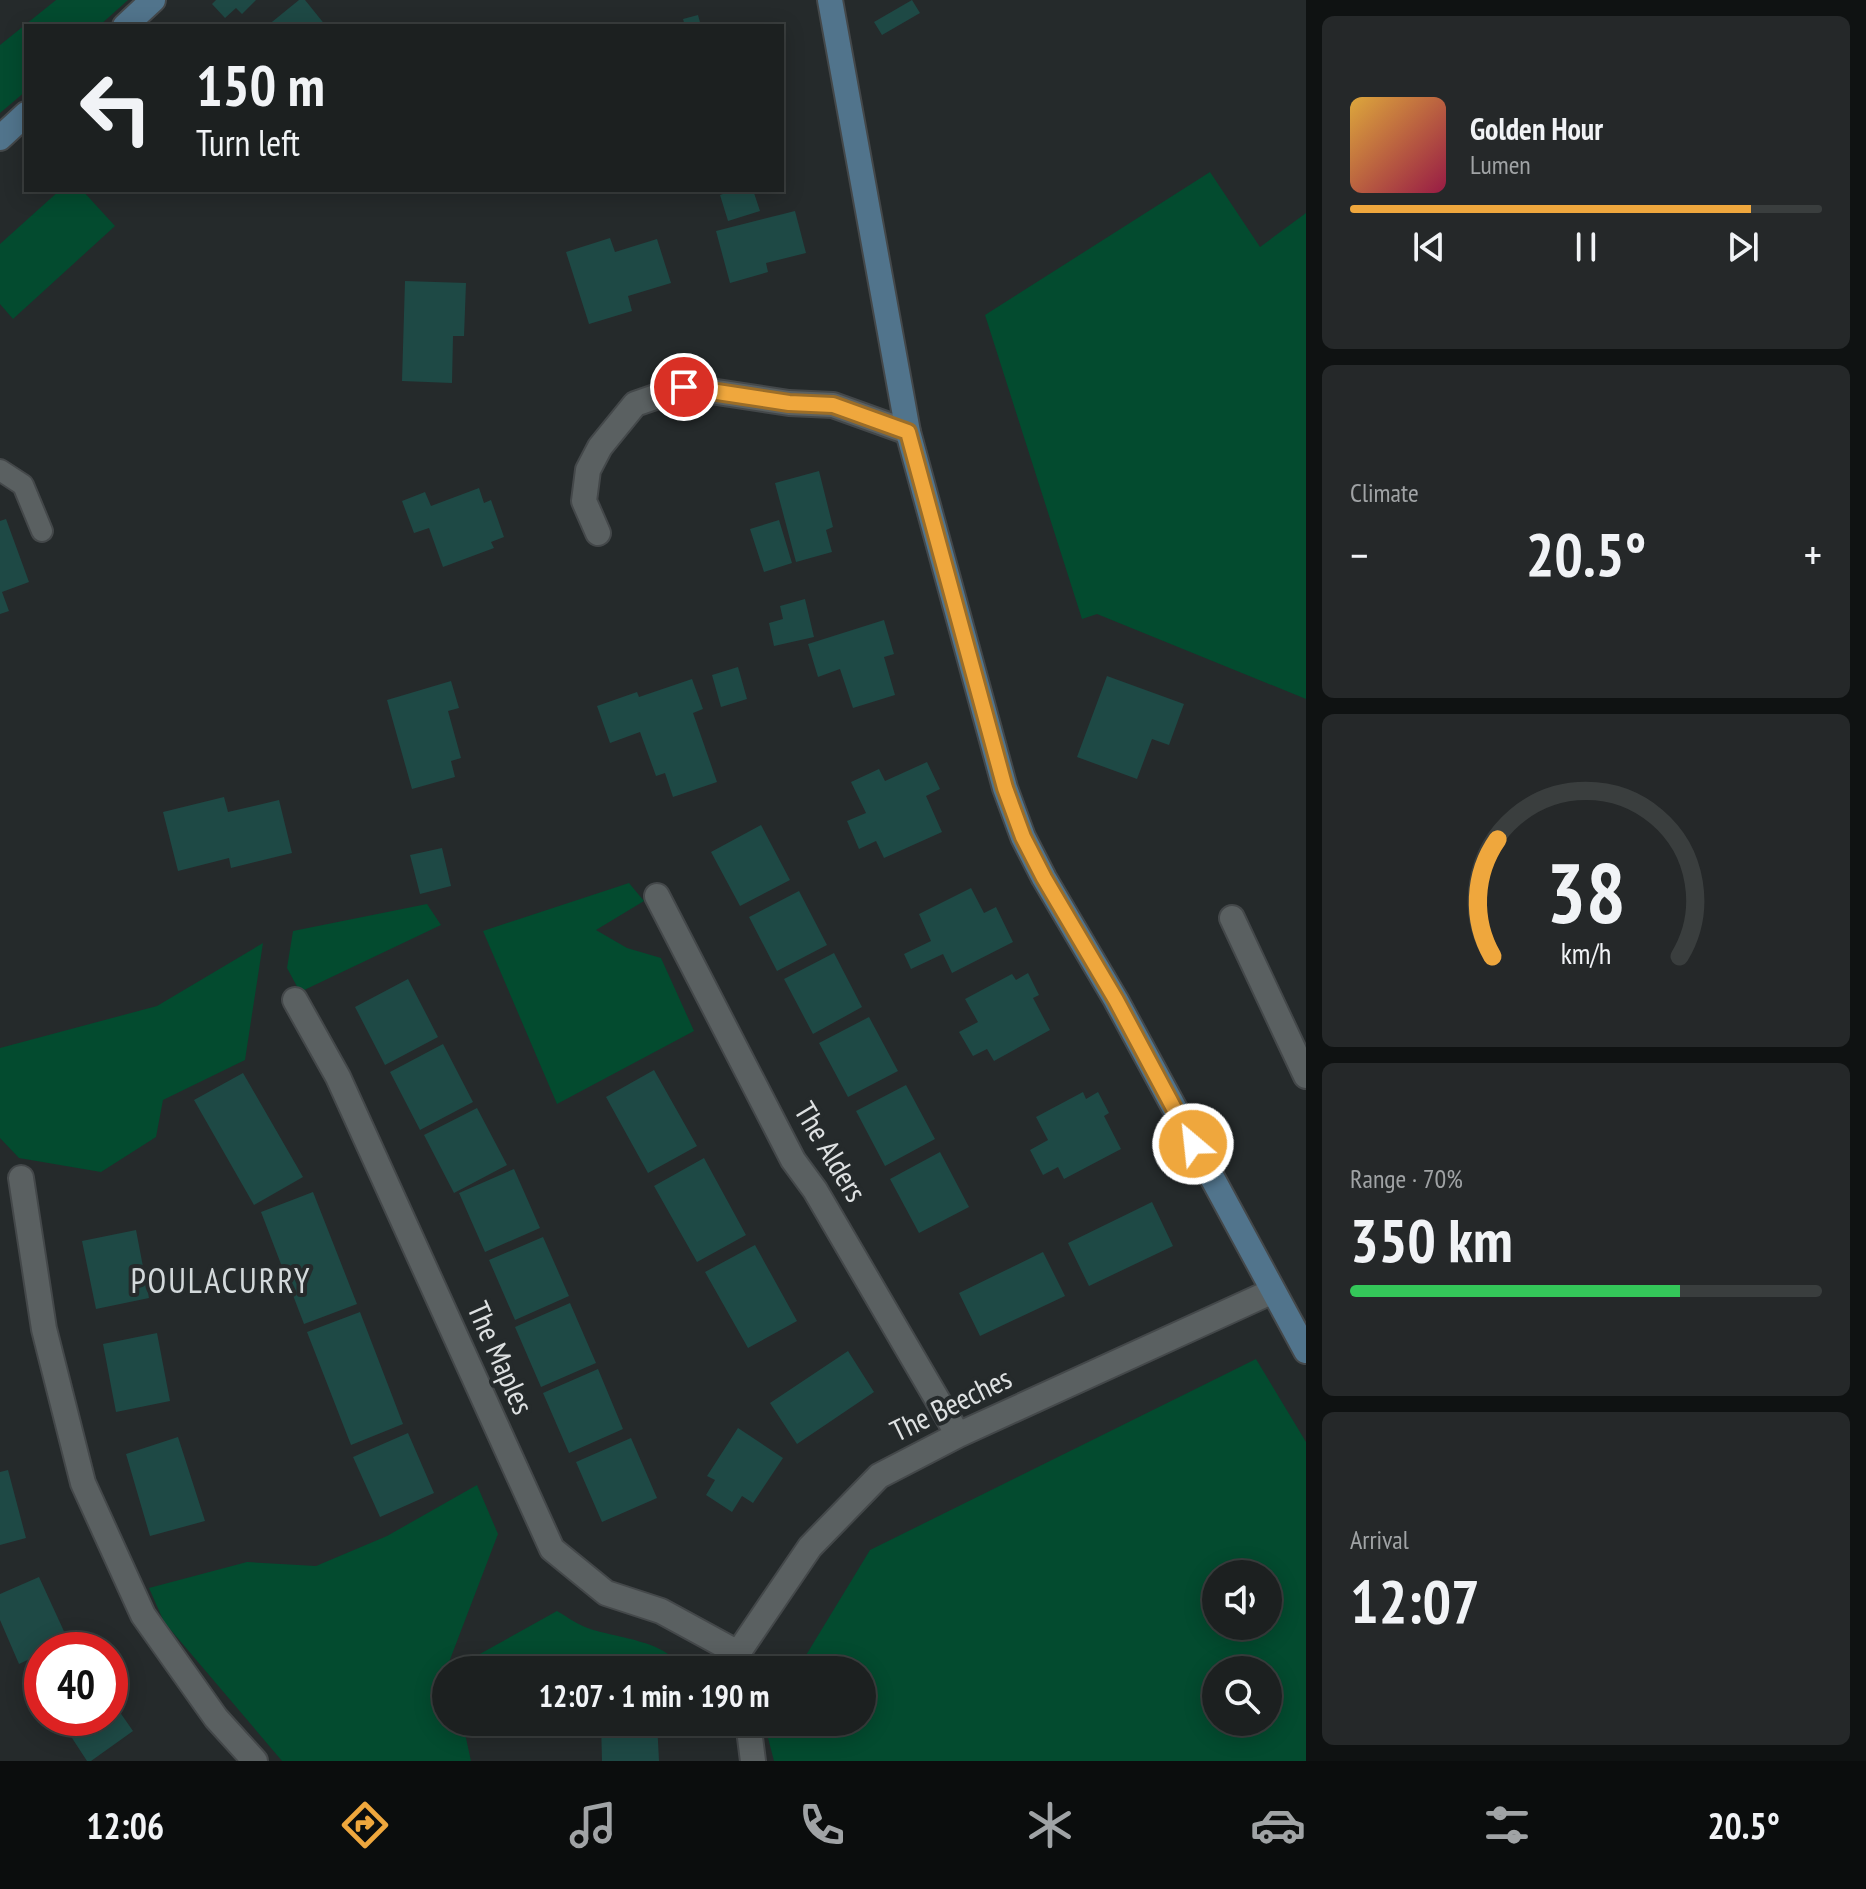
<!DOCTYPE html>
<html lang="en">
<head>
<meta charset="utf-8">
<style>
  :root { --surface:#1c2020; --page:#252829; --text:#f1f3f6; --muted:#a0a3a5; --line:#3a3e3e; --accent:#efa73d }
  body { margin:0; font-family:"PT Sans Narrow",sans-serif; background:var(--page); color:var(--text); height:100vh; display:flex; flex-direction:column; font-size:30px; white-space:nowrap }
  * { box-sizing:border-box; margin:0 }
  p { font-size:26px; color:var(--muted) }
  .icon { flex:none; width:44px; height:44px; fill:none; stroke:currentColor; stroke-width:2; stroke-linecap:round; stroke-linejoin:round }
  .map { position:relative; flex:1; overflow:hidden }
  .drawer { display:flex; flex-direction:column; gap:16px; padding:16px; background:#0f1212; width:560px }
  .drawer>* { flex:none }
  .guide { position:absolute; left:24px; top:24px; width:760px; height:168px; border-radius:0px; box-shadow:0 4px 20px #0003,0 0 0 2px var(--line); background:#1c2020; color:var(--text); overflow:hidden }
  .controls { position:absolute; left:1202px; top:1560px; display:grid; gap:16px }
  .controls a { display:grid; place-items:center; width:80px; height:80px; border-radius:50%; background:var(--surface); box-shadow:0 4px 20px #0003,0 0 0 2px var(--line); font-size:40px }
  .speed { position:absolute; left:24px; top:1632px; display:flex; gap:16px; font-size:40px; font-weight:700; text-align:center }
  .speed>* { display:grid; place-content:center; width:104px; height:104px; border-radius:50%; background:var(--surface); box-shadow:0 4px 20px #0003,0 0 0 2px var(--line); line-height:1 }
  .speed .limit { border:12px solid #d22; background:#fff; color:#111 }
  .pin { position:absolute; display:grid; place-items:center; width:68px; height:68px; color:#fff; margin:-34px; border:4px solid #fff; border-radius:50%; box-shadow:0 2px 8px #0007 }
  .me { position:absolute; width:88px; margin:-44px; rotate:332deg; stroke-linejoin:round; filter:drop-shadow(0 0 6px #0008) }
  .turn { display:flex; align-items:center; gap:28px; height:168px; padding:0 40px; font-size:36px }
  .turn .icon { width:104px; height:104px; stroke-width:2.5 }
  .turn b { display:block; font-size:56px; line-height:68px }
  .big { font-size:60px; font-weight:600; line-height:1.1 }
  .drawer .widget { flex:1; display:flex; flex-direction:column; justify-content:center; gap:12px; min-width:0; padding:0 28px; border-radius:12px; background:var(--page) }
  .drawer .dial { align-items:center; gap:0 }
  .dial svg { height:208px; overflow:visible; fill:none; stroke:var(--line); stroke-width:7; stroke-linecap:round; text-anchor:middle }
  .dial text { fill:var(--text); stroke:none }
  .song { display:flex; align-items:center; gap:24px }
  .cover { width:96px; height:96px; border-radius:12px; background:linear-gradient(135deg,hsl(40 70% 55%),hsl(340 70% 35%)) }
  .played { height:8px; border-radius:4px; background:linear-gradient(90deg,var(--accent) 85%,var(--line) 85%) }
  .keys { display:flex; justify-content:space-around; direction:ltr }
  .heat { display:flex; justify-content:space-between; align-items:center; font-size:44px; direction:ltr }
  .charge { height:12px; border-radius:6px; background:linear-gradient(90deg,#34c759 70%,var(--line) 0) }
  .trip { position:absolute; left:432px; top:1656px; width:444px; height:80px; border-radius:40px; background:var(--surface); box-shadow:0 4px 20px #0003,0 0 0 2px var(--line); font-weight:600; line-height:80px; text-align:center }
  .menu { display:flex; height:128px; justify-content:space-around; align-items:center; background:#0b0d0d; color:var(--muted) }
  .menu .icon { width:56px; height:56px }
  .menu .selected { color:var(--accent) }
  .menu b { font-size:36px; color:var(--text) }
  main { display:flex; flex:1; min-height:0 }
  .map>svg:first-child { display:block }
</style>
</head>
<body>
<main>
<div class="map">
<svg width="1306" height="1761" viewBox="0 0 1306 1761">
  <rect width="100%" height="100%" fill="#252a2b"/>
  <path fill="#034b2f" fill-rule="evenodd" d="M56 0H128L99 26H26V91L0 113V45Z
    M1210 172 1260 247 1306 213V699L1097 614 1082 619 985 315Z
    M60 190H82L115 226 13 319 0 304V244Z
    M629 883 644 901 596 930 627 948 661 958 694 1031 557 1104 483 931Z
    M427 904 441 925 300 992 287 968 293 931Z
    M263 943 245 1060 163 1100 156 1137 101 1172 19 1158 0 1138V1048L157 1006Z
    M1256 1359 1306 1442V1761H774L767 1734 772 1722H862V1670H797L870 1550ZM1216 1574H1268V1626H1216ZM1216 1670H1268V1722H1216Z
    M477 1485 498 1534 446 1670V1722H492L464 1729 471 1761H282L164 1622 149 1588 247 1562 316 1566 387 1536Z
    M557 1611C566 1616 575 1623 585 1627 612 1638 671 1640 681 1670H451Z"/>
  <path fill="#1e4945" d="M216 0H256L242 14 236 8 225 18 212 4Z
    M299 0H305L326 26H267Z
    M912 0 920 13 882 35 874 22Z
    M698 15 701 26H685L683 19Z
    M734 190H753L760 211 728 221 720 195Z
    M795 211 806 253 766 263 768 272 730 283 716 231Z
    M610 238 615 252 657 239 671 283 628 296 632 311 589 324 566 252Z
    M405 281 466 283 464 336H453L452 383 402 381Z
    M819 471 833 527 826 530 832 552 796 562 775 483Z
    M479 488 484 503 491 500 504 537 491 542 494 548 443 567 429 528 414 533 402 501 425 492 431 506Z
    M6 519 29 582 2 592 9 611 0 614V521Z
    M779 520 792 563 764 572 750 529Z
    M805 599 814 637 774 646 769 623 783 619 780 606Z
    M884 620 894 654 884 657 895 695 853 708 840 669 818 677 808 644Z
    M738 667 747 699 721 707 712 675Z
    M1107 676 1184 704 1169 745 1152 739 1137 779 1077 757Z
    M692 679 703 709 693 713 717 782 673 797 665 773 656 776 640 732 610 743 597 706 637 692 639 697Z
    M451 681 459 708 448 711 461 758 451 761 455 777 412 789 387 700Z
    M927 762 940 789 926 796 942 832 884 858 876 841 859 849 847 821 866 813 851 782 879 769 885 781Z
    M224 797 228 812 279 800 292 853 231 868 229 858 178 871 163 812Z
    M761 825 790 880 740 906 711 852Z
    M442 848 451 886 420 894 410 855Z
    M971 888 984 913 996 907 1013 942 952 973 943 954 911 969 904 954 931 941 919 914Z
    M799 891 827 945 777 971 749 917Z
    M834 953 862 1007 813 1034 784 979Z
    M1028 973 1039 995 1033 998 1050 1030 994 1061 987 1049 973 1056 959 1032 978 1022 965 999 1012 974 1016 980Z
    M408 979 438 1037 385 1065 355 1007Z
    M869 1017 898 1071 848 1097 819 1043Z
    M443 1044 473 1102 420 1130 390 1072Z
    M654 1070 697 1146 648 1173 606 1097Z
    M243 1073 303 1177 254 1205 194 1100Z
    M906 1085 935 1139 885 1166 856 1111Z
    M1083 1092 1086 1099 1098 1092 1109 1113 1104 1116 1121 1149 1064 1179 1058 1167 1043 1175 1030 1150 1048 1140 1036 1117Z
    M477 1108 507 1165 454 1193 424 1135Z
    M940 1152 969 1207 919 1233 890 1179Z
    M704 1158 746 1235 697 1262 654 1186Z
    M514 1169 540 1228 485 1252 459 1193Z
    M313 1192 357 1304 304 1324 261 1212Z
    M1152 1202 1173 1246 1089 1286 1068 1243Z
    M136 1230 149 1298 96 1309 82 1241Z
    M543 1237 569 1296 515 1320 489 1260Z
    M755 1245 797 1321 748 1348 705 1272Z
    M1043 1252 1065 1296 980 1336 959 1293Z
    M570 1303 596 1363 541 1387 515 1327Z
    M360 1312 403 1424 351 1445 307 1332Z
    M157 1333 170 1401 116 1412 103 1344Z
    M848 1351 874 1392 797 1444 770 1403Z
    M598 1369 623 1429 569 1453 543 1393Z
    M738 1428 783 1458 753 1503 742 1496 732 1512 706 1495 715 1480 707 1476Z
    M408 1433 434 1493 380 1517 353 1457Z
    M178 1437 205 1521 150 1536 126 1454Z
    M631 1438 657 1498 602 1522 576 1462Z
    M8 1470 26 1538 0 1545V1472Z
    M39 1577 68 1640 49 1650H42V1653L19 1664 0 1620V1594Z
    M110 1698 133 1731 91 1761H87L59 1718H110Z
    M601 1722H657L659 1761H602Z"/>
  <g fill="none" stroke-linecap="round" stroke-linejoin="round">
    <defs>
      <path id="lane" d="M0 470 23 485 42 531"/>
      <path id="street" d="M598 533 584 501 588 470 600 447 635 404 684 387 789 403 833 405 908 432
        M657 896 793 1160 815 1190 958 1435
        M1232 918 1306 1076
        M295 1000 338 1077 552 1549 606 1593 661 1611 738 1653
        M21 1178 44 1329 83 1483 143 1615 216 1718 255 1761
        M741 1670 738 1653 810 1547 879 1476 958 1435 1273 1291
        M748 1722 753 1761"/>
      <path id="secondary" d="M830 0 908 432 1005 788 1023 837 1044 878 1116 1000 1306 1351
        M125 26 153 0
        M0 138 26 114"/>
    </defs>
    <use href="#lane" stroke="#44484a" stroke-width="24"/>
    <use href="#street" stroke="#44484a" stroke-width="28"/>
    <use href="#secondary" stroke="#44484a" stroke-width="28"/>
    <use href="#lane" stroke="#5a6061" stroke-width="20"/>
    <use href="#street" stroke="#5a6061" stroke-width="24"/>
    <use href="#secondary" stroke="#51748c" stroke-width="24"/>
  </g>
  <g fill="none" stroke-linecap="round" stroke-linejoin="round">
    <defs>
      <path id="route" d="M684 387 789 403 833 405 908 432 1005 788 1023 837 1044 878 1116 1000 1193 1144"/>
    </defs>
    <use href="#route" stroke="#9b6d28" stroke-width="20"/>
    <use href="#route" stroke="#efa73d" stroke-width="14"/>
  </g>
  <g text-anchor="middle" stroke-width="8" stroke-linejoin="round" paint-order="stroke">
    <g font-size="30" fill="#dee1e2" stroke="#252a2b">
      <text transform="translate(830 1152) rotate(59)" y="10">The Alders</text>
      <text transform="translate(500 1358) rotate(66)" y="10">The Maples</text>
      <text transform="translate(951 1405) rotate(-26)" y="10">The Beeches</text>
    </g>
    <g font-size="34" letter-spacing="2" fill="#d3d9db" stroke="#252a2b">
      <text x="221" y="1293">POULACURRY</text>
    </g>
  </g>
</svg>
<div class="controls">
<a><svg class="icon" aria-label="sound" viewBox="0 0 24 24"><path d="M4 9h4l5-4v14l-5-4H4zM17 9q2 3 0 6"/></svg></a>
<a><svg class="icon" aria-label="search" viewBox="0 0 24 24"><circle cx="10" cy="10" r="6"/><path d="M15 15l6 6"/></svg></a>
</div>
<div class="speed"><div class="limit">40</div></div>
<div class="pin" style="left:684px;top:387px;background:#d93025"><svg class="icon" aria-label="arrive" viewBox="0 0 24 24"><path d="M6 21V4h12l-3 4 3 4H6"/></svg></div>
<svg class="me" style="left:1193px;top:1144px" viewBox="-20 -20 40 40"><circle r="17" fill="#efa73d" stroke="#fff" stroke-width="3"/><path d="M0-11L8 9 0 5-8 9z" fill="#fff"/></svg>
<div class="trip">12:07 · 1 min · 190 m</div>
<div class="guide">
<div class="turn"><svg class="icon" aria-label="left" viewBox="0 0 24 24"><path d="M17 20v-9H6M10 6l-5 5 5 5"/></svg><div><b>150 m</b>Turn left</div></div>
</div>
</div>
<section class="drawer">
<div class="widget">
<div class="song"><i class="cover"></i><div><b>Golden Hour</b><p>Lumen</p></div></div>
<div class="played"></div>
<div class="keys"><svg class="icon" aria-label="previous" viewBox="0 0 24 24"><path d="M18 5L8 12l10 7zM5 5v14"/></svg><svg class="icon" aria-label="pause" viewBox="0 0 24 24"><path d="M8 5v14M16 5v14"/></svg><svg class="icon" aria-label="next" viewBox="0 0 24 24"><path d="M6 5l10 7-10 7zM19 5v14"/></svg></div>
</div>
<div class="widget"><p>Climate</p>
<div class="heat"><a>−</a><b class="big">20.5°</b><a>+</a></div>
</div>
<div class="widget dial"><svg viewBox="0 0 100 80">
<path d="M14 69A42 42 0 1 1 86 69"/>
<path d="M14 69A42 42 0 0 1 16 24" stroke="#efa73d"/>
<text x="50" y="56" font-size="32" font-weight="700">38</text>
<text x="50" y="72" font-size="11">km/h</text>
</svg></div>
<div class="widget"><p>Range · 70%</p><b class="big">350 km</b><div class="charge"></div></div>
<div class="widget"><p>Arrival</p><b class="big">12:07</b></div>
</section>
</main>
<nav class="menu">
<b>12:06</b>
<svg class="icon selected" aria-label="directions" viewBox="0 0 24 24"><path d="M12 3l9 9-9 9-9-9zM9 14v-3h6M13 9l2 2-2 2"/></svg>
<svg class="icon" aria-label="music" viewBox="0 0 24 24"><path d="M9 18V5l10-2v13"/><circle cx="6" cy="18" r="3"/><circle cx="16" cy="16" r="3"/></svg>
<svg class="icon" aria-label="phone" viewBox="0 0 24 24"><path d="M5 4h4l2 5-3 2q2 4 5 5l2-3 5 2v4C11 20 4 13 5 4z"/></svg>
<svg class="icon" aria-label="climate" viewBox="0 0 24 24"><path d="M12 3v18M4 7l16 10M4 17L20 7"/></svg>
<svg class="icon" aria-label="car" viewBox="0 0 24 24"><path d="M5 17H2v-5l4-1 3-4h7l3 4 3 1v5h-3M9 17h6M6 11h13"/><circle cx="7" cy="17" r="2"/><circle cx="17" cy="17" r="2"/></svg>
<svg class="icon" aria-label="filters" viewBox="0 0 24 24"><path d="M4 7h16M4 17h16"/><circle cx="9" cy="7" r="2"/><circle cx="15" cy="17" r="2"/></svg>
<b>20.5°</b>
</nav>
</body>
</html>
